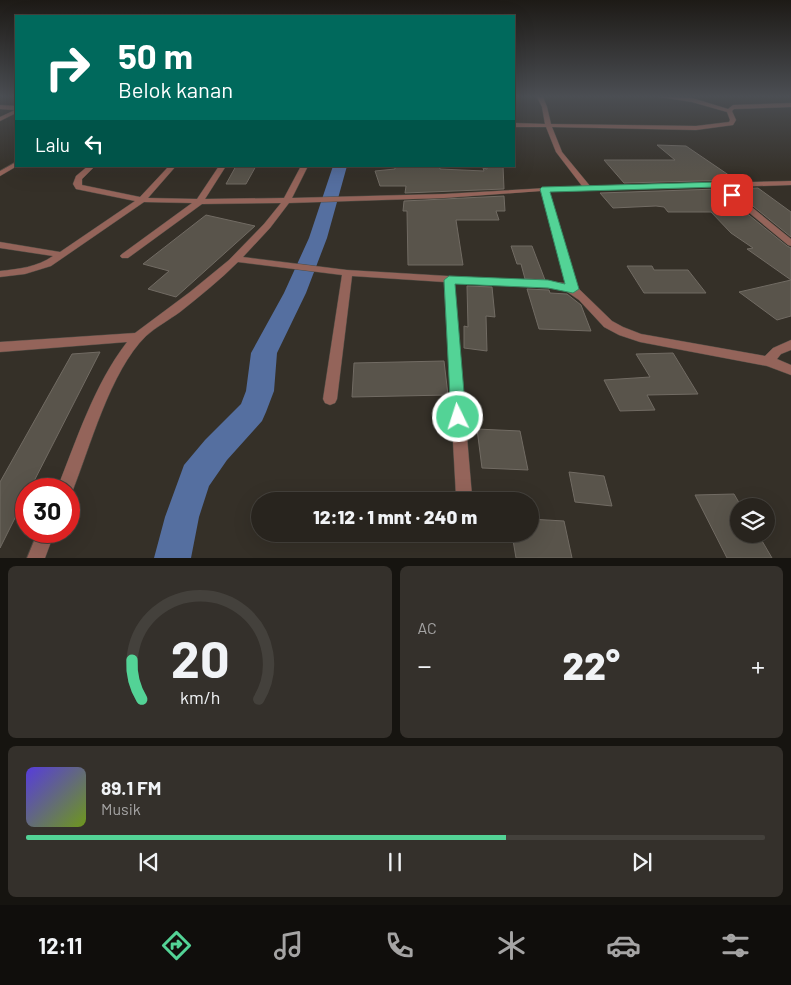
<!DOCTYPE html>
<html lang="id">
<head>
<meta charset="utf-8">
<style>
  :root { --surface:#28241e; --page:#34302b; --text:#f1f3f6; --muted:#a5a4a4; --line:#44413c; --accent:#53d396 }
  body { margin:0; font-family:Barlow,sans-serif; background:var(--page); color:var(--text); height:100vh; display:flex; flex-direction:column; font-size:19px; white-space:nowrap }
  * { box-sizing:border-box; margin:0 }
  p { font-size:16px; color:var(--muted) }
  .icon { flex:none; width:28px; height:28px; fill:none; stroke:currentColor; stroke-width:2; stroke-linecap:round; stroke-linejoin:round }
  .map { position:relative; height:558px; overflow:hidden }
  .drawer { display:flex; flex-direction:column; gap:8px; padding:8px; background:#161410; flex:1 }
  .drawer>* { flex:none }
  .top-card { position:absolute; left:15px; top:15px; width:500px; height:152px; border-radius:0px; box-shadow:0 5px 20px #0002,0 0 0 1px var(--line); background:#00695c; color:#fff; overflow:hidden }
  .buttons { position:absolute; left:730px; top:498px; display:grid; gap:10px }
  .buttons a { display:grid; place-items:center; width:45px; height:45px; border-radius:50%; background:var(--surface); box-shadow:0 5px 20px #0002,0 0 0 1px var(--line); font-size:25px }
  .speed { position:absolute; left:15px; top:478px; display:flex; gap:10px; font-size:25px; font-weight:700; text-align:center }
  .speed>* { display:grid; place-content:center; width:65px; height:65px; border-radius:50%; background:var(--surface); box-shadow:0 5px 20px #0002,0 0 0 1px var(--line); line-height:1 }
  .speed .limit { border:8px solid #d22; background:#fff; color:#111 }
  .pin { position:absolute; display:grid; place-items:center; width:42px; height:42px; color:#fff; margin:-21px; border-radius:10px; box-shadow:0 2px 8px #0006 }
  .me { position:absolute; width:55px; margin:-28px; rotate:356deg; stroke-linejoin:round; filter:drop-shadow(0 0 4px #0008) }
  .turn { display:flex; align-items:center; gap:18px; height:105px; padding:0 20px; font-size:22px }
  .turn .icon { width:65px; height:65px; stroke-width:2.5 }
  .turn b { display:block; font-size:35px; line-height:42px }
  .then { display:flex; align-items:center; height:48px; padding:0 20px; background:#0003; gap:10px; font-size:19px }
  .big { font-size:38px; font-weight:800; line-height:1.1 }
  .drawer .tile { flex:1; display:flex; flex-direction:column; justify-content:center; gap:8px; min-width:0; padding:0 18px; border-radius:8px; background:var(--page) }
  .drawer .dial { align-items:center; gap:0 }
  .dial svg { height:130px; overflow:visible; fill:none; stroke:var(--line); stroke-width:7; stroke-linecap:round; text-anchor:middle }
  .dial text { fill:var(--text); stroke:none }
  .song { display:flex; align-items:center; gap:15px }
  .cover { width:60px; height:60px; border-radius:8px; background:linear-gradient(135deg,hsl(250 70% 55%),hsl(80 70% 35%)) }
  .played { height:5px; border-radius:2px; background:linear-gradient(90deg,var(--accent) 65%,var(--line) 65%) }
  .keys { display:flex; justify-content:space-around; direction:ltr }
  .heat { display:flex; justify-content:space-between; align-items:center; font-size:28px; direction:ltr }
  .drawer .tiles { flex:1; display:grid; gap:8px; grid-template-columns:1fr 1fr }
  .tile:last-child { grid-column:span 2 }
  .trip { position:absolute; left:251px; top:492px; width:288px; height:50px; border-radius:25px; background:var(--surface); box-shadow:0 5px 20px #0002,0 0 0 1px var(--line); font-weight:800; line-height:50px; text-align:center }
  .tab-bar { display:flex; height:80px; justify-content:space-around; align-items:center; background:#100e0c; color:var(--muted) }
  .tab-bar .icon { width:35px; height:35px }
  .tab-bar .current { color:var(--accent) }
  .tab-bar b { font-size:22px; color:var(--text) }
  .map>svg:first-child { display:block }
</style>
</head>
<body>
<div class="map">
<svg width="791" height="558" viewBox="0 0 791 558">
  <rect width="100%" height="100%" fill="#353028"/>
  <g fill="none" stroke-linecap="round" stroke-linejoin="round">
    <path fill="#556fa0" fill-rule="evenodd" d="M333 166H347L327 238 306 293 277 353 274 391 266 412 262 421 227 460 209 486 199 517 191 558H154L165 517 184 465 205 440 241 404 246 391 251 353 284 293 309 238Z"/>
  </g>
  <path fill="#59544b" stroke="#716b63" d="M657 145 686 146 736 180 624 183 604 160H675Z
    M236 166H256L246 184H226Z
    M395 166H439L440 169 484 171 483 168 487 169V166H503L504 189 405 193 406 186H380L375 171 395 169Z
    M758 188 791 212V237L732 189Z
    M717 189 787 246 791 248V280L747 249 753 248 731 233 711 212H668L664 207 656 206 613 208 600 193Z
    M504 196 505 211H496L499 220H456L463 265H408L407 211H403L404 201Z
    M206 215 255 226 176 297 148 289 169 271 143 264Z
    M511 246H532L545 280 525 279 521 264H517Z
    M627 266H652L654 270H688L706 293H644Z
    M791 280V316L777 320 739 292Z
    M467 286 492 287 495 317 486 316 487 351 464 348V326L468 327Z
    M527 289 549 290 550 293 567 294 581 305 591 331 539 329Z
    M100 352 30 489H26V496L0 548V482L72 354Z
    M673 353 698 394 647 395 655 410 620 411 604 380 650 377 636 354Z
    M444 361 448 395 352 397 354 363Z
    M477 429 520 431 528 470 482 468Z
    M569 472 604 476 612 506 575 502Z
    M734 494 741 506H739V534H758L772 558H727L695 495Z
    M530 519 564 521 572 558H516L512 534H530Z"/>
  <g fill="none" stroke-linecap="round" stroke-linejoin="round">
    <defs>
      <path id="street" d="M537 97H543L547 107 551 124 696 126 729 122 730 120 727 112 692 102 660 97 692 98 728 109 733 105 791 103V107L734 109 732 111 736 120 733 125 696 130 552 127 562 152 590 186 791 181V185L727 187 791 239V246L788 245 718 187 549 191 578 288 612 321 623 327 641 334 765 356 773 348 791 340V350L781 354 777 359 791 365V375L767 366 640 342 619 335 604 327 579 300 563 289 454 283 472 496 470 501H458L456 496 444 282 352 276 337 399 335 403 330 405 325 403 323 399 342 275 238 262C220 280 200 296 180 312 169 320 156 327 146 336 110 371 90 448 71 495H69V489H57C77 439 94 385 127 342L0 352V342L135 333 190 292 229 260 264 224 281 203 202 204 128 258H122L120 256 122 254 192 203 144 202 51 266 25 274 0 277V271C19 269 37 267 53 256L0 248V242L60 252 135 201 76 189 73 184 76 176 88 166H95L82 179V185L140 197 169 166H176L148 198 197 199 219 166H226L205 199 284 198 301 166H308L292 198 444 194 582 186 556 152 546 127H514V123L545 124 542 107ZM542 191 566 283 347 270 243 257 270 228 289 203 444 198Z
        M0 105 16 106V113L0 121V117L15 110 0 109Z
        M16 162 17 166 0 176V171Z
        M38 531H55L45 558H27Z"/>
    </defs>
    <use href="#street" stroke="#514d45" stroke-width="1"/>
    <use href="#street" fill="#94645a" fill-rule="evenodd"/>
  </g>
  <linearGradient id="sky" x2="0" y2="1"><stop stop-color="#1d1a16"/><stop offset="0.55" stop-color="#4b4e53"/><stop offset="1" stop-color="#4b4e53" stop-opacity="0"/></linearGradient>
  <rect width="791" height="175" fill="url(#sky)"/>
  <path fill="#53d396" stroke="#368962" d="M720 182 736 193V197H729L718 187 550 192 579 289 573 293 548 288 455 284 466 417 464 422 458 424 453 422 451 417 444 280 449 276 548 280 565 284 540 189 542 187Z"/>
</svg>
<div class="buttons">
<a><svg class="icon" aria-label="layers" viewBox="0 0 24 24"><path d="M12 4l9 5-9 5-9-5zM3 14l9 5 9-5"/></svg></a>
</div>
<div class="speed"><div class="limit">30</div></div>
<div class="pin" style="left:732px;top:195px;background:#d93025"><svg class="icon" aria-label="arrive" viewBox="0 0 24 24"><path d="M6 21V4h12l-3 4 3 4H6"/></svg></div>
<svg class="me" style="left:458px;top:417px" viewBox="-20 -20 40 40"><circle r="17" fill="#53d396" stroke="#fff" stroke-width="3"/><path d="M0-11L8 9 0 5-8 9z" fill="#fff"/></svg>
<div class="trip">12:12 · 1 mnt · 240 m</div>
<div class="top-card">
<div class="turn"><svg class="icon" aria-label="right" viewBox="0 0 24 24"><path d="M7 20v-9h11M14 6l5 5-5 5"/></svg><div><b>50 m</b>Belok kanan</div></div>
<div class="then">Lalu<svg class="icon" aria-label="left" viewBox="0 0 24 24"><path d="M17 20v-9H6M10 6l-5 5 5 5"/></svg></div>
</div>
</div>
<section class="drawer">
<div class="tiles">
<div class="tile dial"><svg viewBox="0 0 100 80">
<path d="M14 69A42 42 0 1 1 86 69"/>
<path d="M14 69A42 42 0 0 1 8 45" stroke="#53d396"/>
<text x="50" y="56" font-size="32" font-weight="700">20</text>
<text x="50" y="72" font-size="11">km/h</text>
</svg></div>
<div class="tile"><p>AC</p>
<div class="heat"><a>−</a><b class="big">22°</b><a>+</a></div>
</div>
<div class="tile">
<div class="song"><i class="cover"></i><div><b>89.1 FM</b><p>Musik</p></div></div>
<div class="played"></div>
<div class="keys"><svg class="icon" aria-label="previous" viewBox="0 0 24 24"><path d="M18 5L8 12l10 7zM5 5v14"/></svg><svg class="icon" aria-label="pause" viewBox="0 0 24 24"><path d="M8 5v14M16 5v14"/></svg><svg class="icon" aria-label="next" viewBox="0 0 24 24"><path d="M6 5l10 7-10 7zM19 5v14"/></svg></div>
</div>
</div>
</section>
<nav class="tab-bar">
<b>12:11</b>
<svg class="icon current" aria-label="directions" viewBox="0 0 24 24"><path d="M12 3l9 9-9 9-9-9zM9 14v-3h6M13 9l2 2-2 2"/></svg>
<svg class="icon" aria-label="music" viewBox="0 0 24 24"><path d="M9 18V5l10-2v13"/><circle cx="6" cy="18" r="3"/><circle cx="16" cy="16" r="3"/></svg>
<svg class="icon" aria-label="phone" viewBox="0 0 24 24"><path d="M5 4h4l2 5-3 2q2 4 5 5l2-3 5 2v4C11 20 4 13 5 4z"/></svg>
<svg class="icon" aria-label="climate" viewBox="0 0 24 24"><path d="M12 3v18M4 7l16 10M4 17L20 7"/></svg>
<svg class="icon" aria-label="car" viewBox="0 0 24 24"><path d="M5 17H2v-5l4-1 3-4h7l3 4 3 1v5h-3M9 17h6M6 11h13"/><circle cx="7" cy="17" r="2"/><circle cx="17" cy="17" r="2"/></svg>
<svg class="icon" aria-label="filters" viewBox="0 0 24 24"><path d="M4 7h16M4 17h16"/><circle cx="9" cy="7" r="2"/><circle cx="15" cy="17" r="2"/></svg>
</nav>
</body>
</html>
